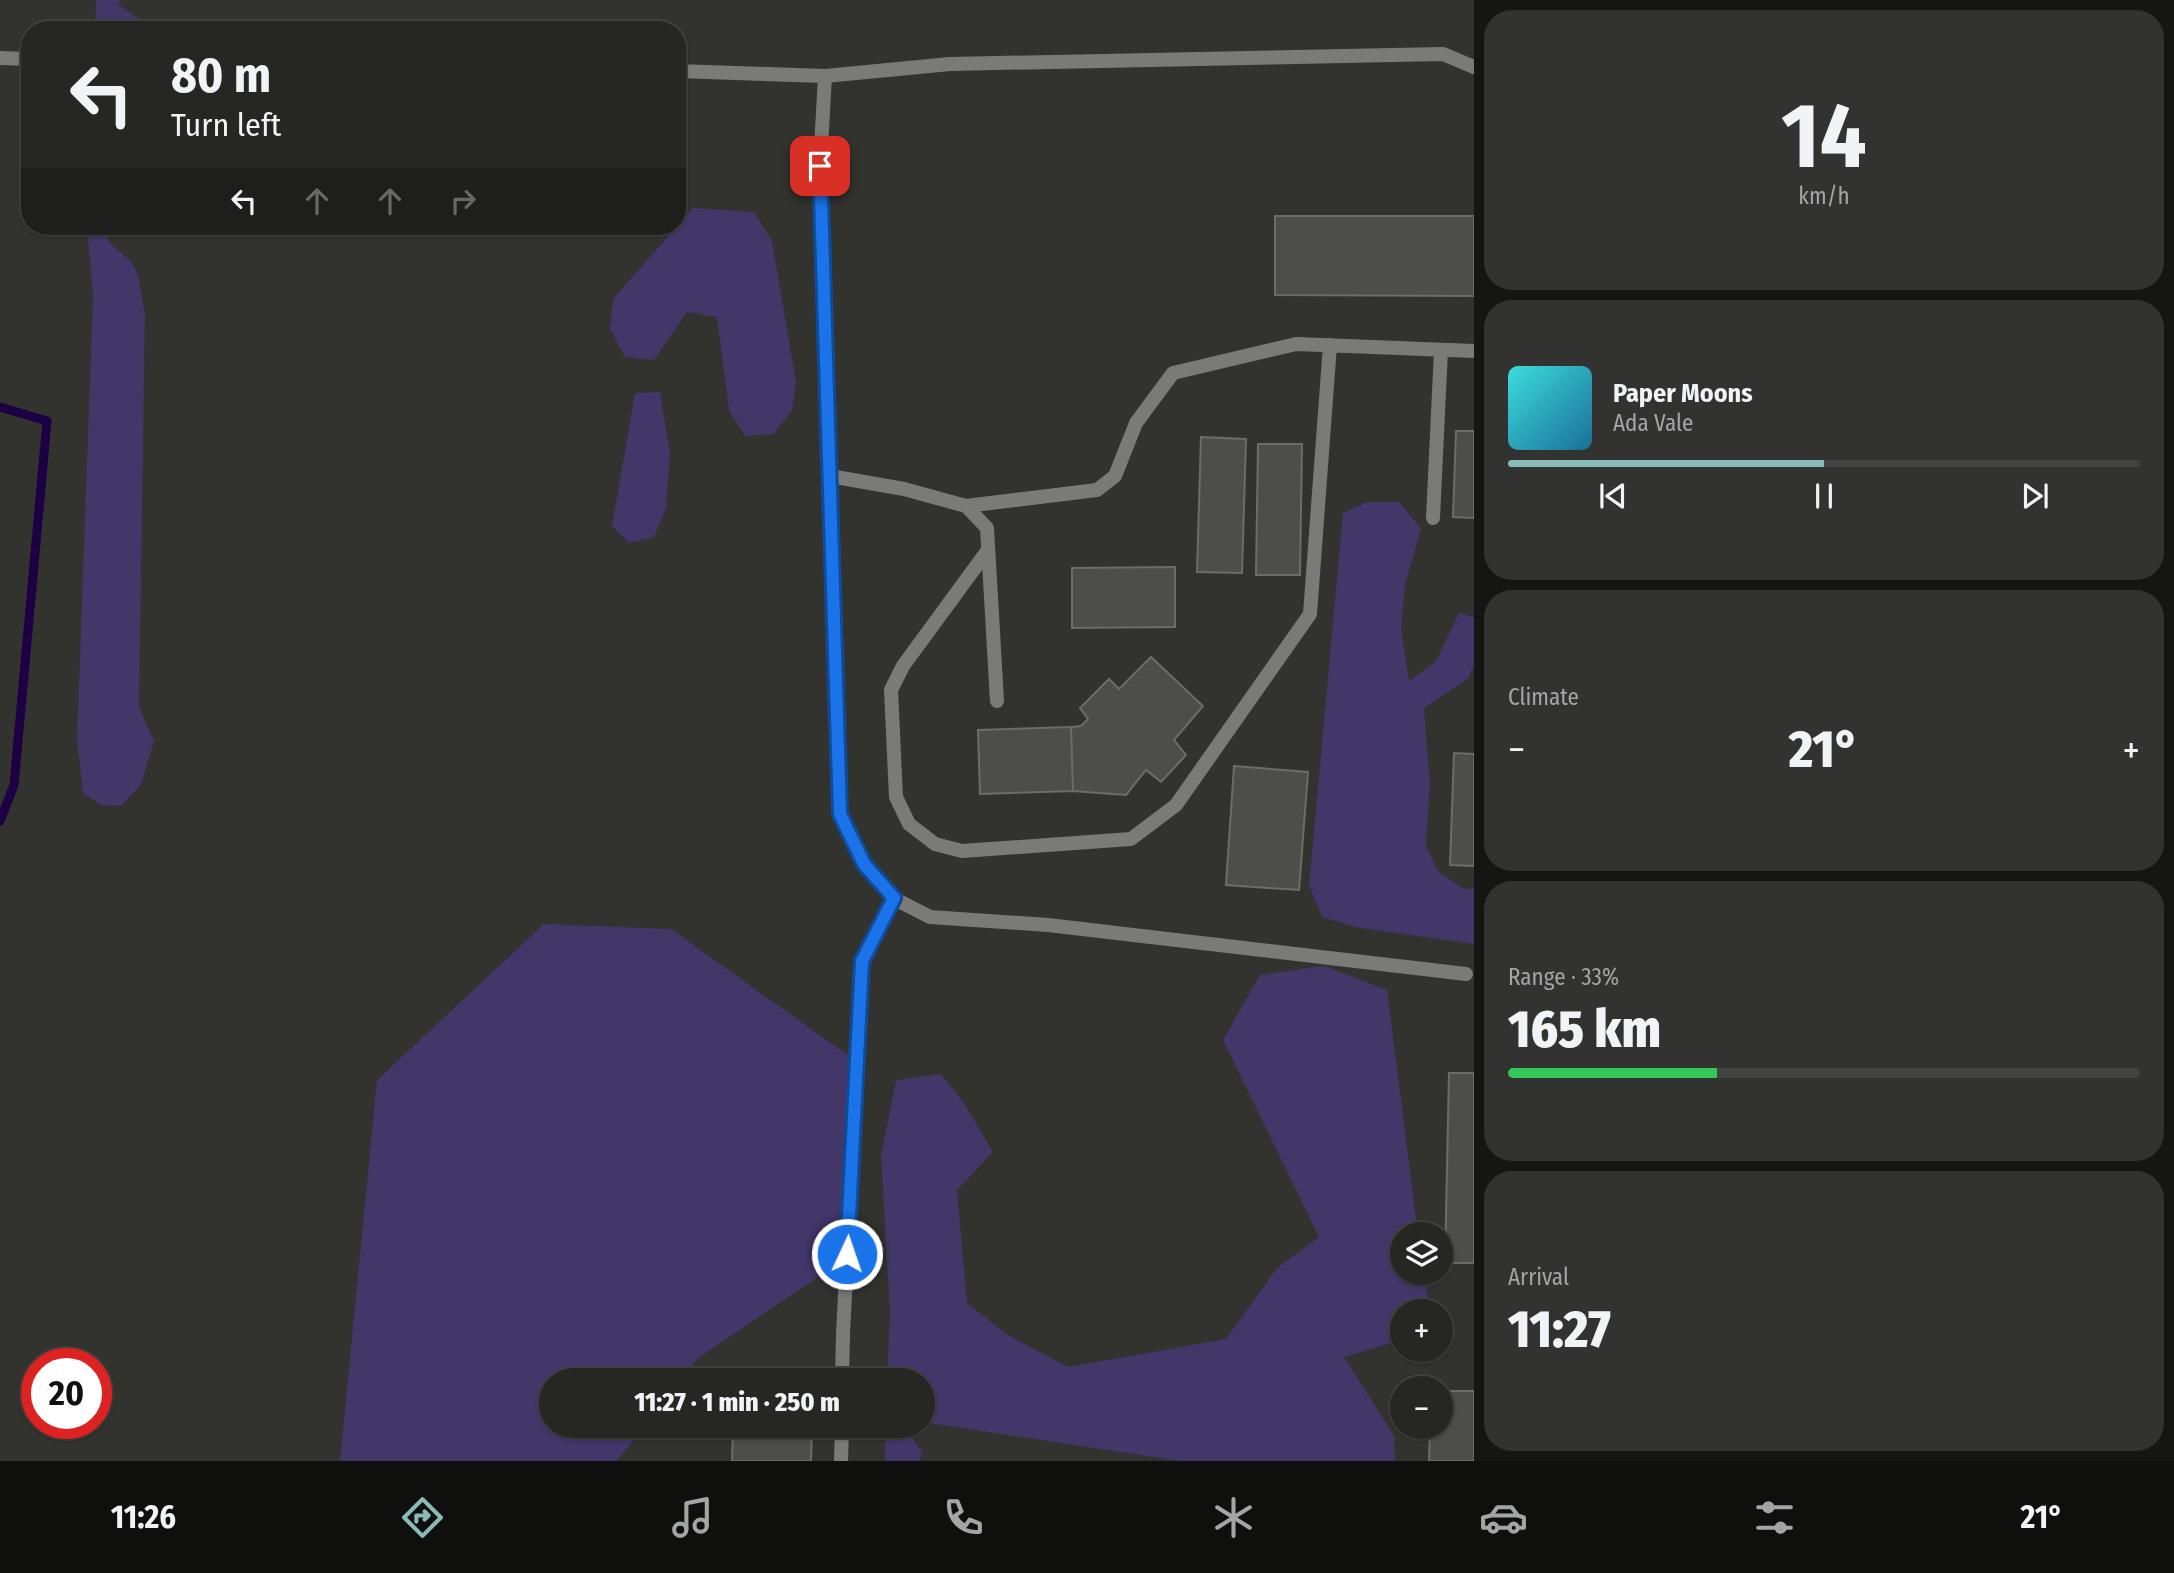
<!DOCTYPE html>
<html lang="en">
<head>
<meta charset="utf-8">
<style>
  :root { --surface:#262623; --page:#323230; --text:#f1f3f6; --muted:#a4a5a6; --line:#424341; --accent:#8bbbb9 }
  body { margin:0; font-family:"Fira Sans Condensed",sans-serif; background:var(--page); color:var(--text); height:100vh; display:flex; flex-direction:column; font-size:26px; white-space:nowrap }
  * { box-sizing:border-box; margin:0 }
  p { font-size:23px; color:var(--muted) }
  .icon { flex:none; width:38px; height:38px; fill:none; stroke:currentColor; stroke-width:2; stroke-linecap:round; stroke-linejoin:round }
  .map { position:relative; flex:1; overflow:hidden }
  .drawer { display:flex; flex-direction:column; gap:10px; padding:10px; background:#151513; width:700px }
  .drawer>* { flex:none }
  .guide { position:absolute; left:21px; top:21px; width:665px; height:214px; border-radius:28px; box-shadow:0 2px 5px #0004,0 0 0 2px var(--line); background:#262623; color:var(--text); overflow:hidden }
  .tools { position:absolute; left:1390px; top:1222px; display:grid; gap:14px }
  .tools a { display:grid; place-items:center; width:63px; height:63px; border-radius:50%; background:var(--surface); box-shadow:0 2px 5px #0004,0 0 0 2px var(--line); font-size:35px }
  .speed { position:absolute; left:21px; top:1348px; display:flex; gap:14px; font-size:35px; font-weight:700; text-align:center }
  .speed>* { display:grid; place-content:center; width:91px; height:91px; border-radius:50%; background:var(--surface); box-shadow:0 2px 5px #0004,0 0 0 2px var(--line); line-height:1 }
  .speed .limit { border:10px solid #d22; background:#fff; color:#111 }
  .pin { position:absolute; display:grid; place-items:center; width:60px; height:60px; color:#fff; margin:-30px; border-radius:14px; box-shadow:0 4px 10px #0006 }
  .me { position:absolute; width:77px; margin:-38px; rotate:3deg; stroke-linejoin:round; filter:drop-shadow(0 0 5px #0008) }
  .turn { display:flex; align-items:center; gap:24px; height:147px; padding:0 35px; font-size:32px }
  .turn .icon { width:91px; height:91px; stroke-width:2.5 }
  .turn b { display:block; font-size:49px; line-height:60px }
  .lanes { display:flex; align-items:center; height:66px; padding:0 35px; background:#0003; justify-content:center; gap:35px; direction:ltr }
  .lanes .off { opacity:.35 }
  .big { font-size:52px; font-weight:800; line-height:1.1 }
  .drawer .widget { flex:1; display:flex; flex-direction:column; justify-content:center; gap:10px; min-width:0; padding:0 24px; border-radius:28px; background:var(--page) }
  .drawer .dial { align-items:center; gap:0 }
  .dial b { font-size:91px; line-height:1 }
  .song { display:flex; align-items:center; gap:21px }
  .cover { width:84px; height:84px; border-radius:10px; background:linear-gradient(135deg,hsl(180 70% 55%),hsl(200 70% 35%)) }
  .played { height:7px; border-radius:4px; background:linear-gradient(90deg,var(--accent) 50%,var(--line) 50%) }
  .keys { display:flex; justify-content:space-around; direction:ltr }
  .heat { display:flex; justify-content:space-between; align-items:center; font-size:38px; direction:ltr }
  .charge { height:10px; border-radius:5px; background:linear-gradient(90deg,#34c759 33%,var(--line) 0) }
  .trip { position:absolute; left:539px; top:1368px; width:396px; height:70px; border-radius:35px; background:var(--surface); box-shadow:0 2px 5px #0004,0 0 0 2px var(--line); font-weight:800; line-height:70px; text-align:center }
  .menu { display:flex; height:112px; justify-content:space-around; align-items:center; background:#0f0f0e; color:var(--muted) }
  .menu .icon { width:49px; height:49px }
  .menu .current { color:var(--accent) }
  .menu b { font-size:32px; color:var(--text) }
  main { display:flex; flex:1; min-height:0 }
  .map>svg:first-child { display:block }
</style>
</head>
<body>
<main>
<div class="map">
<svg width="1474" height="1461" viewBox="0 0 1474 1461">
  <rect width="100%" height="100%" fill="#32322f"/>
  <path fill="#433669" d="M96 0H120L119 5 143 21 142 30H95Z
    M693 208 754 212 772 241 796 382 792 410 774 434 745 436 729 410 717 317 687 312 654 360 625 357 610 329 613 299Z
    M87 226H103C103 243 124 252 133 265 140 274 142 301 145 313L139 707 154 741 141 785 121 806 101 805 83 793 77 739 93 296Z
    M660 392 670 453 666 508 654 537 629 543 612 526 635 393Z
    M1367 502H1399L1421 528 1405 585 1401 629 1409 681 1436 661 1459 613 1474 617V665L1468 679 1424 708 1430 784 1426 846 1438 871 1464 889 1474 888V944L1355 927 1322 917 1309 885 1343 513Z
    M544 924 671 929 853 1059 843 1260 697 1359 680 1381H551V1426H644L617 1461H340L377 1080Z
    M1324 966 1387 990 1418 1234H1402V1272H1423L1431 1311H1402V1340L1344 1357 1394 1436 1395 1461H1180L922 1422V1381H887L890 1311 881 1157 896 1080 941 1074 964 1103 993 1152 957 1190 967 1303 1008 1335 1068 1367 1226 1339 1277 1268 1319 1237 1223 1040 1260 975Z
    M905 1428 922 1452 920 1461H885V1442Z"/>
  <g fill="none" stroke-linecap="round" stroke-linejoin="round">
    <path stroke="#1d0043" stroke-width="9" d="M0 407 47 421 14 785 0 821"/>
  </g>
  <path fill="#4d4d4a" stroke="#6c6c69" stroke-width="2" d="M1275 216H1474V296L1275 295Z
    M1456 431H1474V518L1453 517Z
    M1201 437 1246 439 1242 573 1197 572Z
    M1258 444H1302L1300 575H1256Z
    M1175 567V627L1072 628V568Z
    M1151 657 1203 706 1174 740 1186 755 1161 782 1146 770 1126 795 1073 791 1071 727 1081 726 1088 719 1080 708 1109 679 1119 689Z
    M1071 727 1073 791 980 794 978 730Z
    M1454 753 1474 754V866L1450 865Z
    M1234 766 1308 772 1299 890 1226 885Z
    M1449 1073H1474V1263H1445Z
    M735 1373 814 1375V1381H734Z
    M1440 1391H1474V1461H1429L1430 1426H1440Z
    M733 1426H812L811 1461H732Z"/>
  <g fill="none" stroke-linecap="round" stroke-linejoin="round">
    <path stroke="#7a7a79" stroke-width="14" d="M0 58 30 59
      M677 71 825 76 950 64 1443 54 1474 67
      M825 76 820 166 840 814 864 864 893 898 930 917 1048 925 1466 974
      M830 476 904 489 966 506 987 528 997 701
      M966 506 1097 490 1115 476 1136 423 1173 373 1296 344 1474 351
      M1433 518 1441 350
      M988 550 903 666 891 690 896 797 909 824 935 844 962 851 1131 839 1176 805 1310 614 1330 345
      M842 1381 843 1334 862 961 893 898
      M841 1461 842 1426"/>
  </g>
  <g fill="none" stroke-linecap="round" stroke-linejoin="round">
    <defs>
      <path id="route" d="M820 166 840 814 864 864 894 898 862 961 847 1254"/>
    </defs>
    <use href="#route" stroke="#114b97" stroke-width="18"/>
    <use href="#route" stroke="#1a73e8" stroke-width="12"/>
  </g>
</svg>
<div class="tools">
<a><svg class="icon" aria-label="layers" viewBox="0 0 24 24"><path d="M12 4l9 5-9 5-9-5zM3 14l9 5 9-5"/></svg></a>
<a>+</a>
<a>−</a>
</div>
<div class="speed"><div class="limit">20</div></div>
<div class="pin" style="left:820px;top:166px;background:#d93025"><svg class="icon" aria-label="arrive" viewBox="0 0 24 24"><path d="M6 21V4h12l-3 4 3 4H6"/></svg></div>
<svg class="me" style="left:847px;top:1254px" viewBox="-20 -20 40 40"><circle r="17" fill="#1a73e8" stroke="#fff" stroke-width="3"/><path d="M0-11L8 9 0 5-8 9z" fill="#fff"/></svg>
<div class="trip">11:27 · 1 min · 250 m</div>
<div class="guide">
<div class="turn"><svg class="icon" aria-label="left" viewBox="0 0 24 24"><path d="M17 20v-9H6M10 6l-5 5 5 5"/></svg><div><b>80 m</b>Turn left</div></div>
<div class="lanes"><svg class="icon" aria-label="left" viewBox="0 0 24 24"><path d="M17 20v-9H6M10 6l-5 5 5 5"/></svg><svg class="icon off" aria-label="ahead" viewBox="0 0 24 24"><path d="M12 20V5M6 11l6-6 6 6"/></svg><svg class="icon off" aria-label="ahead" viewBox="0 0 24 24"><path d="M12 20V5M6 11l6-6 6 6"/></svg><svg class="icon off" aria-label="right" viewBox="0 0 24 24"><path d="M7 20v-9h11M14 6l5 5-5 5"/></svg></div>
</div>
</div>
<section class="drawer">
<div class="widget dial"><b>14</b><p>km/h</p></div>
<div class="widget">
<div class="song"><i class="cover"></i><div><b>Paper Moons</b><p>Ada Vale</p></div></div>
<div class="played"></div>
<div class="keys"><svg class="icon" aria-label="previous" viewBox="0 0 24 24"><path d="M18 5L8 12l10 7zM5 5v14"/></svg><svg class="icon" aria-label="pause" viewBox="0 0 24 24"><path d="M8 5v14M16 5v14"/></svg><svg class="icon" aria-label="next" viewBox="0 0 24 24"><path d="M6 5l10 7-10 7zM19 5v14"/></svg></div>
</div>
<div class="widget"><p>Climate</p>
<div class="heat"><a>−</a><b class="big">21°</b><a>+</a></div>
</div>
<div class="widget"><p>Range · 33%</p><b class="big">165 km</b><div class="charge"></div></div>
<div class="widget"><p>Arrival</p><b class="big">11:27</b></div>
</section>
</main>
<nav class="menu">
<b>11:26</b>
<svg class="icon current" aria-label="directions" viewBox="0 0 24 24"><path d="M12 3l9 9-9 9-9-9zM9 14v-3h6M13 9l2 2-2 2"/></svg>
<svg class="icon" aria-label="music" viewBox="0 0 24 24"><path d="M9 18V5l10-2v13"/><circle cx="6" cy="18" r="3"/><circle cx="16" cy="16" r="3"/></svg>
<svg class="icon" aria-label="phone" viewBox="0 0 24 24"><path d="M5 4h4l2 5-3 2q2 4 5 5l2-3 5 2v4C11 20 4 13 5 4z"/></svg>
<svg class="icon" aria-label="climate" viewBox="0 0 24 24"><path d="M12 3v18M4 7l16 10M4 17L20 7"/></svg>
<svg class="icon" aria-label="car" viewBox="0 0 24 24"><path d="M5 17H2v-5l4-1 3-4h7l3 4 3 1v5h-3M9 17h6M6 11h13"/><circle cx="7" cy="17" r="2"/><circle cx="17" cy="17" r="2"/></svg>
<svg class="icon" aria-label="filters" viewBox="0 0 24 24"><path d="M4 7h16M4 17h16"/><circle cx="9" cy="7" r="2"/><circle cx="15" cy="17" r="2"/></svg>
<b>21°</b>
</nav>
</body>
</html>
